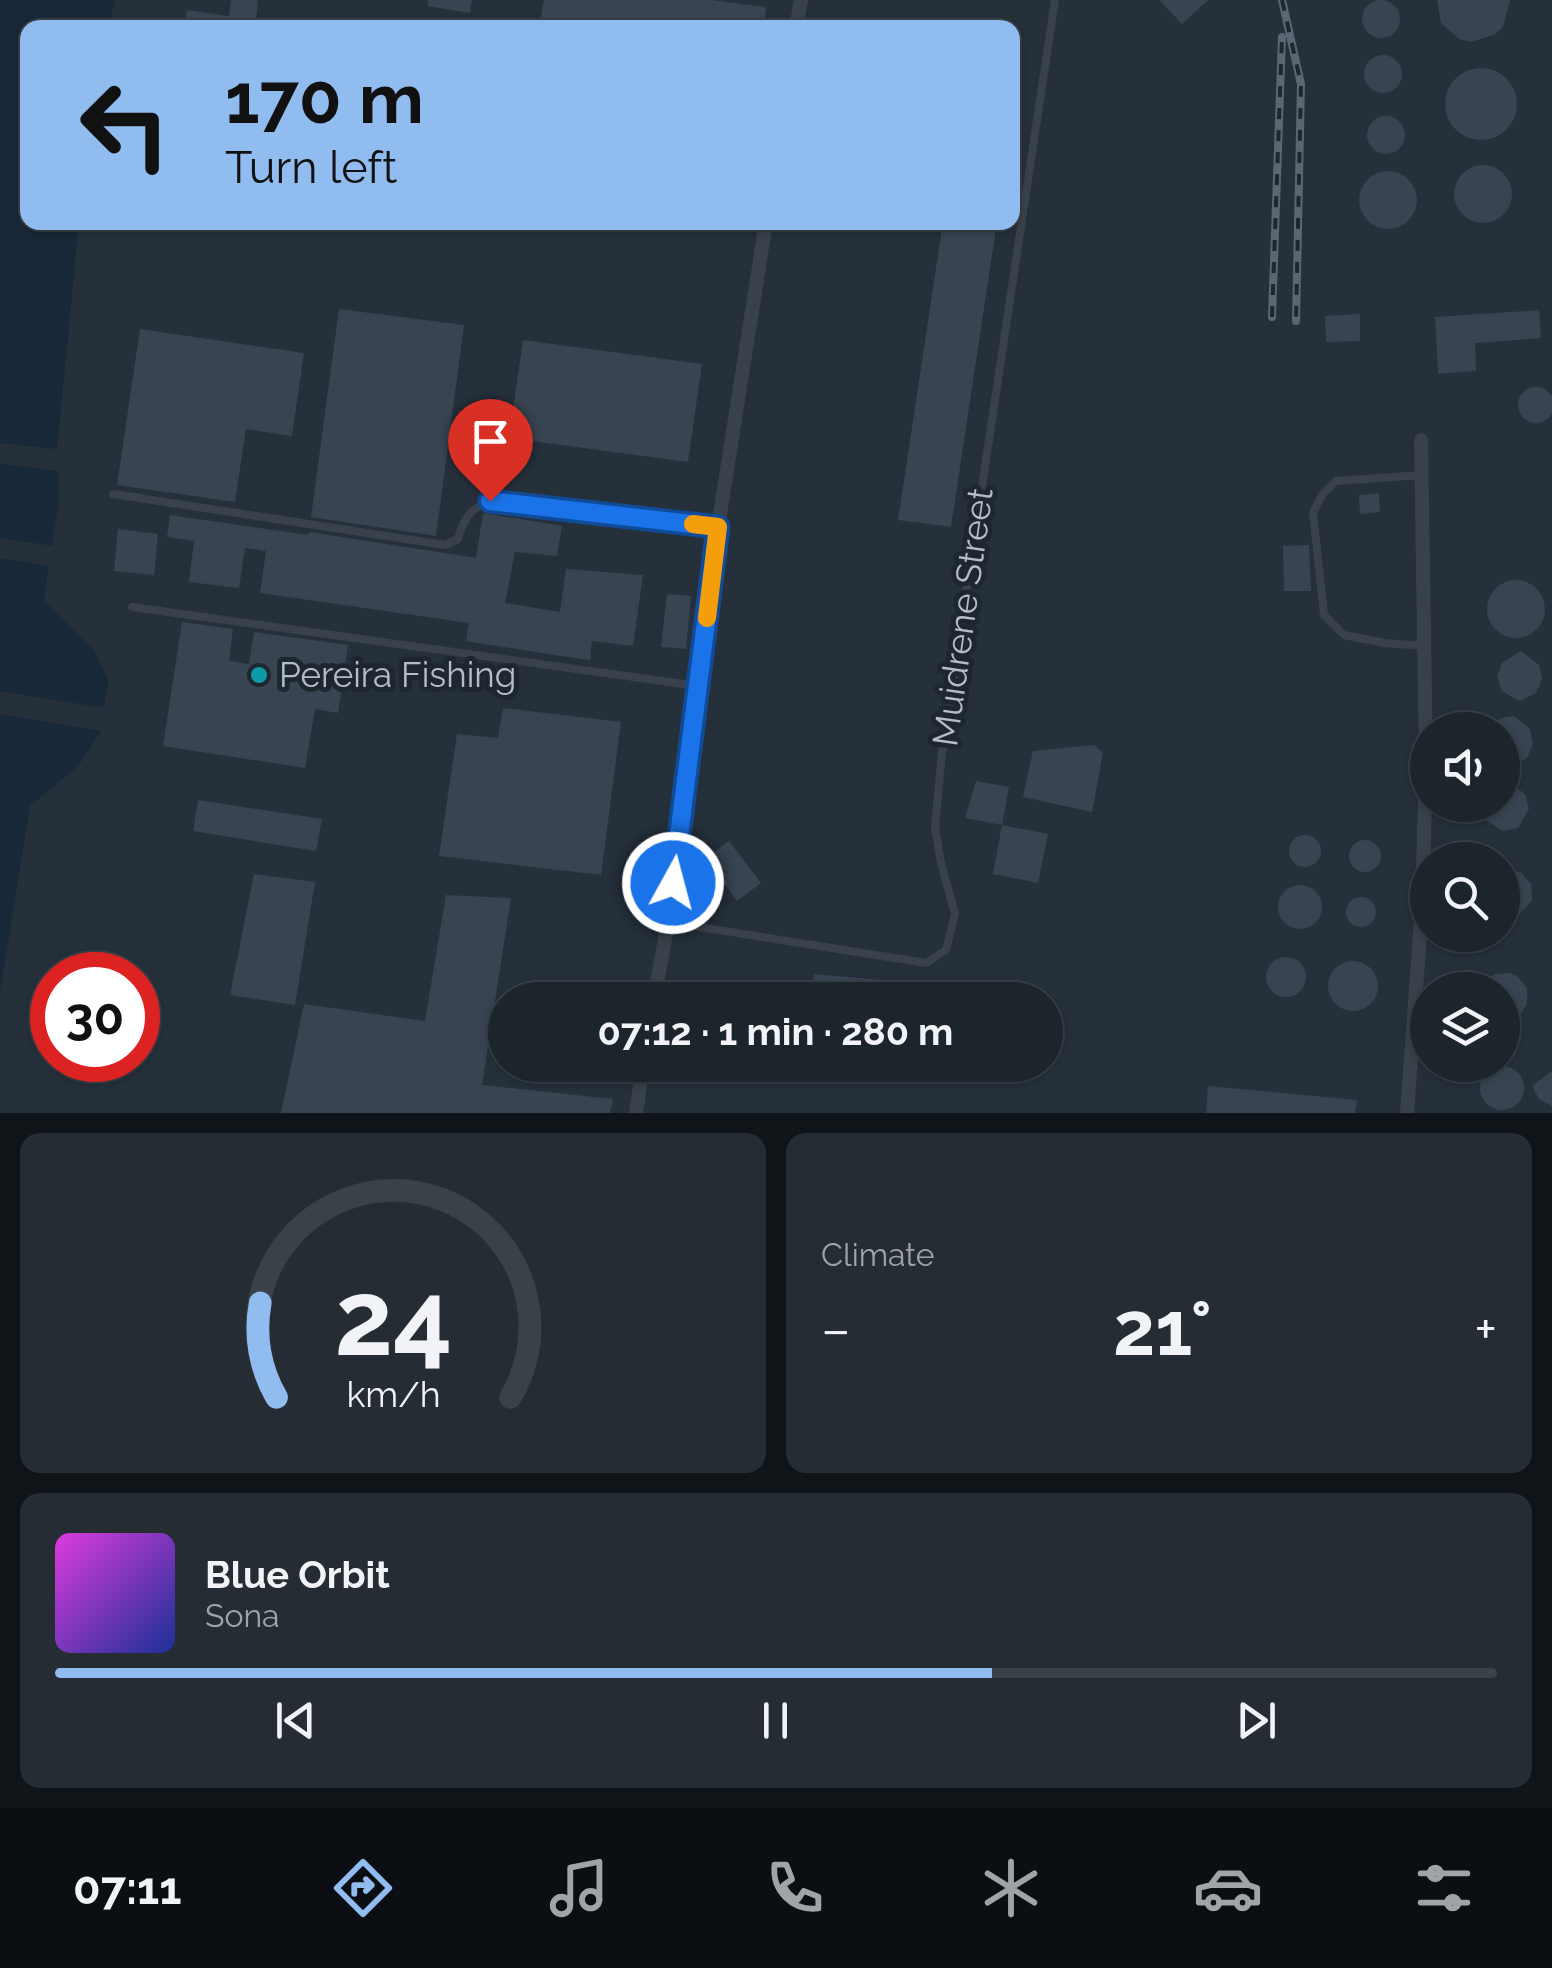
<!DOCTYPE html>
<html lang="en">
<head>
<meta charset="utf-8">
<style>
  :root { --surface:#1c242c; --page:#252c34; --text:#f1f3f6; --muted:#a0a4a9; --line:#3a4148; --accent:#91bcef }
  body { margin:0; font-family:Raleway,sans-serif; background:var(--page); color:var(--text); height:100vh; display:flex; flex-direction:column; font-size:38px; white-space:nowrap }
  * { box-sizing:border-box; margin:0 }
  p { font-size:32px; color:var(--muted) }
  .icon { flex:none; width:55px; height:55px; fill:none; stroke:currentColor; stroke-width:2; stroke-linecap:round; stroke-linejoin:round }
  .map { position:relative; height:1113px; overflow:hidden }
  .side { display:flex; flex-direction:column; gap:20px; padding:20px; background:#0f1418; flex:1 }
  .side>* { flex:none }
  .top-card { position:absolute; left:20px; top:20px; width:1000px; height:210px; border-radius:20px; box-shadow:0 2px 8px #0004,0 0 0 2px var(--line); background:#91bcef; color:#111; overflow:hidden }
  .buttons { position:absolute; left:1410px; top:712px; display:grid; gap:20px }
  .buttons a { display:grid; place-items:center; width:110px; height:110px; border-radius:50%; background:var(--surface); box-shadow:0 2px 8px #0004,0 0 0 2px var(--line); font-size:50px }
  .speed { position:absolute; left:30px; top:952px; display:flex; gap:20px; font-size:50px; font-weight:700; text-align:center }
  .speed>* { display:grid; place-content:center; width:130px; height:130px; border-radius:50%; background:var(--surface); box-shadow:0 2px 8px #0004,0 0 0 2px var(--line); line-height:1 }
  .speed .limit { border:15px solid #d22; background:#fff; color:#111 }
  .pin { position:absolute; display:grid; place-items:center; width:85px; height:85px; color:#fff; margin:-102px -42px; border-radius:50% 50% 50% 0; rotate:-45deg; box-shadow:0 0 10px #0007 }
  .pin .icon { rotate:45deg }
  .me { position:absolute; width:110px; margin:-55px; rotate:7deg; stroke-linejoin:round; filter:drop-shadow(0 0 8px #0008) }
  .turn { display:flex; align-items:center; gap:35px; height:210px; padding:0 40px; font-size:45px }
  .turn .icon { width:130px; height:130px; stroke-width:2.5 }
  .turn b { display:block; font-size:70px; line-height:85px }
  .big { font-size:75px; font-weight:700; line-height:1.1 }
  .side .widget { flex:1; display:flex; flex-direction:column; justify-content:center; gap:15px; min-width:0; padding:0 35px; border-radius:20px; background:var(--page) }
  .side .dial { align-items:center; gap:0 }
  .dial svg { height:260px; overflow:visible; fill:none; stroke:var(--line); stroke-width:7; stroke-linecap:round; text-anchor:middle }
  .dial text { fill:var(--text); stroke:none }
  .song { display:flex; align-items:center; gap:30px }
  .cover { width:120px; height:120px; border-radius:15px; background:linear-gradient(135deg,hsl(300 70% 55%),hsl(230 70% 35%)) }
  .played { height:10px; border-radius:5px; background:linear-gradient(90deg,var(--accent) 65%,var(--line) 65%) }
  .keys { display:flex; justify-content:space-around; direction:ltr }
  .heat { display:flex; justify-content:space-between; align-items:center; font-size:55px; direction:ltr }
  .side .tiles { flex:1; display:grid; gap:20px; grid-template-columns:1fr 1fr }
  .widget:last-child { grid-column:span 2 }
  .trip { position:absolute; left:488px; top:982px; width:575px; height:100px; border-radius:50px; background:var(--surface); box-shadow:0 2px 8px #0004,0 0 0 2px var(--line); font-weight:700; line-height:100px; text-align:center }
  .tab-bar { display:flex; height:160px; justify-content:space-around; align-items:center; background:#0b0e12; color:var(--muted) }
  .tab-bar .icon { width:70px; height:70px }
  .tab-bar .current { color:var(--accent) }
  .tab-bar b { font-size:45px; color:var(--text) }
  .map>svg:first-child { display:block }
</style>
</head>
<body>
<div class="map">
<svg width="1552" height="1113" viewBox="0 0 1552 1113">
  <rect width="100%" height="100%" fill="#25303b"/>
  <path fill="#192838" d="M0 0H115L108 27 28 28V222L79 223 57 449 59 499 44 600 95 651 108 681 101 731 79 765 30 806 0 993Z"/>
  <path fill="#25303b" d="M0 443 57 449 59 471 0 464Z
    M0 538 54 546 50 566 0 558Z
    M0 691 105 708 101 731 0 714Z"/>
  <path fill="#384451" d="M231 0H258L255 28H184L187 10 229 16Z
    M428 0H472L470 13 428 6Z
    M544 0H711L766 7 764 28H580L540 21Z
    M1159 0H1208L1182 24Z
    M1437 0H1510L1503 27 1494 35 1471 42 1459 39 1441 23Z
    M1362 19a19 19 0 1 1 38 0a19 19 0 1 1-38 0Z
    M1364 74a19 19 0 1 1 38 0a19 19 0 1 1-38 0Z
    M1445 104a36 36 0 1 1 72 0a36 36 0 1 1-72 0Z
    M1367 135a19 19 0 1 1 38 0a19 19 0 1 1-38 0Z
    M1454 194a29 29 0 1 1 58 0a29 29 0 1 1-58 0Z
    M1359 200a29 29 0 1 1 58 0a29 29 0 1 1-58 0Z
    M943 222H997L951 527 898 520Z
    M339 309 464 325 436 536 311 517Z
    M1539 310 1541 338 1475 343 1476 371 1438 374 1435 317Z
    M1360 314V341L1326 342 1325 316Z
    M140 329 304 353 292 436 246 429 235 502 117 485Z
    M523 340 702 364 688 462 509 438Z
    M1518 405a18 18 0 1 1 36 0a18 18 0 1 1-36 0Z
    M1379 493 1380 512 1360 514 1359 495Z
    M483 513 562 526 557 556 515 552 505 603 560 612 566 569 643 575 633 646 592 641 590 660 555 655 466 641 469 623 260 593 266 551 245 548 239 588 189 582 194 541 167 537 170 515 308 535 309 532 476 558Z
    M118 529 158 534 154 575 114 571Z
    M1309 545 1311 591H1284L1283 546Z
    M1487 609a29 29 0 1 1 58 0a29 29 0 1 1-58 0Z
    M667 594 691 596 686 649 661 647Z
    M182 622 233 629 229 661 249 664 254 632 348 645 338 713 315 709 305 768 163 746Z
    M1521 651 1539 665 1542 679 1536 693 1519 701 1502 691 1497 677 1502 663Z
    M503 708 621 722 601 875 439 856 457 734 498 738Z
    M1514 716 1530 729 1533 744 1527 758 1510 767 1502 765V730H1477L1502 718Z
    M1094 745 1103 753 1092 812 1023 797 1033 751Z
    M976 781 1009 787 1002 825 965 818Z
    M1509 783 1525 794 1529 809 1518 828 1503 831 1484 819 1482 805H1502V785Z
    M198 800 322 819 316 851 193 831Z
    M1002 825 1048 834 1038 883 993 874Z
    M1289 851a16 16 0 1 1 32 0a16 16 0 1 1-32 0Z
    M1349 856a16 16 0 1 1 32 0a16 16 0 1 1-32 0Z
    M729 841 761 883 737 901 706 858Z
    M1502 870 1520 872 1531 884 1532 900 1518 916 1502 917Z
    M254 874 315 882 295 1005 230 995Z
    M1278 907a22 22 0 1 1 44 0a22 22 0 1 1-44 0Z
    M446 895 511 898 482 1085 613 1099 610 1113H281L304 1004 425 1021Z
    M1346 912a15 15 0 1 1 30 0a15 15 0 1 1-30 0Z
    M1266 977a20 20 0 1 1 40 0a20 20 0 1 1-40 0Z
    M1328 986a25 25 0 1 1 50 0a25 25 0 1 1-50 0Z
    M1510 973 1517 976 1527 988V1004L1518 1017 1502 1022V990H1476L1494 974Z
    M814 974 904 982 902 1000H795L796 984 813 986Z
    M1480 1088a22 22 0 1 1 44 0a22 22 0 1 1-44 0Z
    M1552 1071V1106L1539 1099 1532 1086Z
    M1208 1086 1357 1100 1355 1113H1206Z"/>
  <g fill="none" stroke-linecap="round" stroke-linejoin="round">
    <path stroke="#39424b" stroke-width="8" d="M1422 475 1336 481 1322 495 1313 513 1324 615 1344 635 1385 643 1425 646
      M113 494 445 545 458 539C464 518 470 509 490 501L718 527
      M132 607 698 686
      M668 922 926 963 946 950 955 914 941 863 935 827 942 753 1055 0"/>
    <path stroke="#39424b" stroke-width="14" d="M796 28 801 0
      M654 1000 668 922 718 527 766 222
      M636 1113 643 1065
      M1407 1113 1422 907 1426 762 1421 440"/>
    <defs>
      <path id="rail" d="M1282 0 1301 84 1296 321
        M1272 317 1282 37"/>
    </defs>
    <use href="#rail" stroke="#5b6672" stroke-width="8"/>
    <use href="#rail" stroke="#1e2730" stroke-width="4" stroke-dasharray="11" stroke-linecap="butt"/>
  </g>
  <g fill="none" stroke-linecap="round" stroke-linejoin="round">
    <defs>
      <path id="route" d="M490 501 718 527 673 883"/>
    </defs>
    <use href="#route" stroke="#114b97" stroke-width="25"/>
    <use href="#route" stroke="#1a73e8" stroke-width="18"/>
    <path stroke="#f59e0b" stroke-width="18" d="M693 524 718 527 707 618"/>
  </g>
  <circle fill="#0f9aa8" stroke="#1e2730" stroke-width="4" cx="259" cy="675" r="10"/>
  <g text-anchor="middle" stroke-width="10" stroke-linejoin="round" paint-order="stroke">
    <g font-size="35" fill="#b5bdc7" stroke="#1e2730">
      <text transform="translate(963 617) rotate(-82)" y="12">Muidrene Street</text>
    </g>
    <g font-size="35" fill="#b5bdc7" stroke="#1e2730" text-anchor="start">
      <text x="279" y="687">Pereira Fishing</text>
    </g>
  </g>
</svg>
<div class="buttons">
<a><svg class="icon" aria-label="sound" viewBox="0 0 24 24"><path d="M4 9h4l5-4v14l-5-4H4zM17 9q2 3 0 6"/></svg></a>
<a><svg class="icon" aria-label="search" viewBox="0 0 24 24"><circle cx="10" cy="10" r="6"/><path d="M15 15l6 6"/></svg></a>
<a><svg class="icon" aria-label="layers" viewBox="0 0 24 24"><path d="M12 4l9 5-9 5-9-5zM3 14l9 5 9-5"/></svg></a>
</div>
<div class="speed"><div class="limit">30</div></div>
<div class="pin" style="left:490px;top:501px;background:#d93025"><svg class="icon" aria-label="arrive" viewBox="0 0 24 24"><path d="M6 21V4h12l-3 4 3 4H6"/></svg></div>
<svg class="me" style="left:673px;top:883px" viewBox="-20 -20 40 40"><circle r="17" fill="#1a73e8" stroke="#fff" stroke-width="3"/><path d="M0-11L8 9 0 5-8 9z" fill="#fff"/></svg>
<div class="trip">07:12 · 1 min · 280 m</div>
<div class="top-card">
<div class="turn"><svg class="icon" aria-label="left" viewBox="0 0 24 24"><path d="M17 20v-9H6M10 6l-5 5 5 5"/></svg><div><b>170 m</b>Turn left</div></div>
</div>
</div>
<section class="side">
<div class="tiles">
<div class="widget dial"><svg viewBox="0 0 100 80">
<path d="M14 69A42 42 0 1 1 86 69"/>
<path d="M14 69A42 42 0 0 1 9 40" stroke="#91bcef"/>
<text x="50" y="56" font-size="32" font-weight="700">24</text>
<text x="50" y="72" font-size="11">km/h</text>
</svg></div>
<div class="widget"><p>Climate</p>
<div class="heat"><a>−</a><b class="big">21°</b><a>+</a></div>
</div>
<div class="widget">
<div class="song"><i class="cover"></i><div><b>Blue Orbit</b><p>Sona</p></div></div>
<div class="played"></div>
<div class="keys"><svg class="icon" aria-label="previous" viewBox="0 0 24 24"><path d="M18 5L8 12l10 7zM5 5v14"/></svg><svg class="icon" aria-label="pause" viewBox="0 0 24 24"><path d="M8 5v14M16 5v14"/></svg><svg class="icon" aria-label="next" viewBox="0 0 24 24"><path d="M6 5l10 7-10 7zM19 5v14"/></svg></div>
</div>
</div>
</section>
<nav class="tab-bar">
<b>07:11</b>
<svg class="icon current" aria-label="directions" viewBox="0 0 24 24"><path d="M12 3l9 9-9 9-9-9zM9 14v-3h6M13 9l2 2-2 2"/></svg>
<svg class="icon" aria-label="music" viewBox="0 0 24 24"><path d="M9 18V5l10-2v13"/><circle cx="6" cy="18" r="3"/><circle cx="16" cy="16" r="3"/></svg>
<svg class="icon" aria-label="phone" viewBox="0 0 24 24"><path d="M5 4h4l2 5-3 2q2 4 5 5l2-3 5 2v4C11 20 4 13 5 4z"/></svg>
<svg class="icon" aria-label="climate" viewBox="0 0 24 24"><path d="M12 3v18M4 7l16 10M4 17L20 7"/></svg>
<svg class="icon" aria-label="car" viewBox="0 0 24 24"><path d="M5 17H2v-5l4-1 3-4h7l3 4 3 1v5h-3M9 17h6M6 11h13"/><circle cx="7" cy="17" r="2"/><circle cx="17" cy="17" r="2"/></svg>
<svg class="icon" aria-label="filters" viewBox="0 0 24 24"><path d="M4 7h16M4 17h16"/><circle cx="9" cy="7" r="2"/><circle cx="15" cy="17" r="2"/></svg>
</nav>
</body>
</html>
